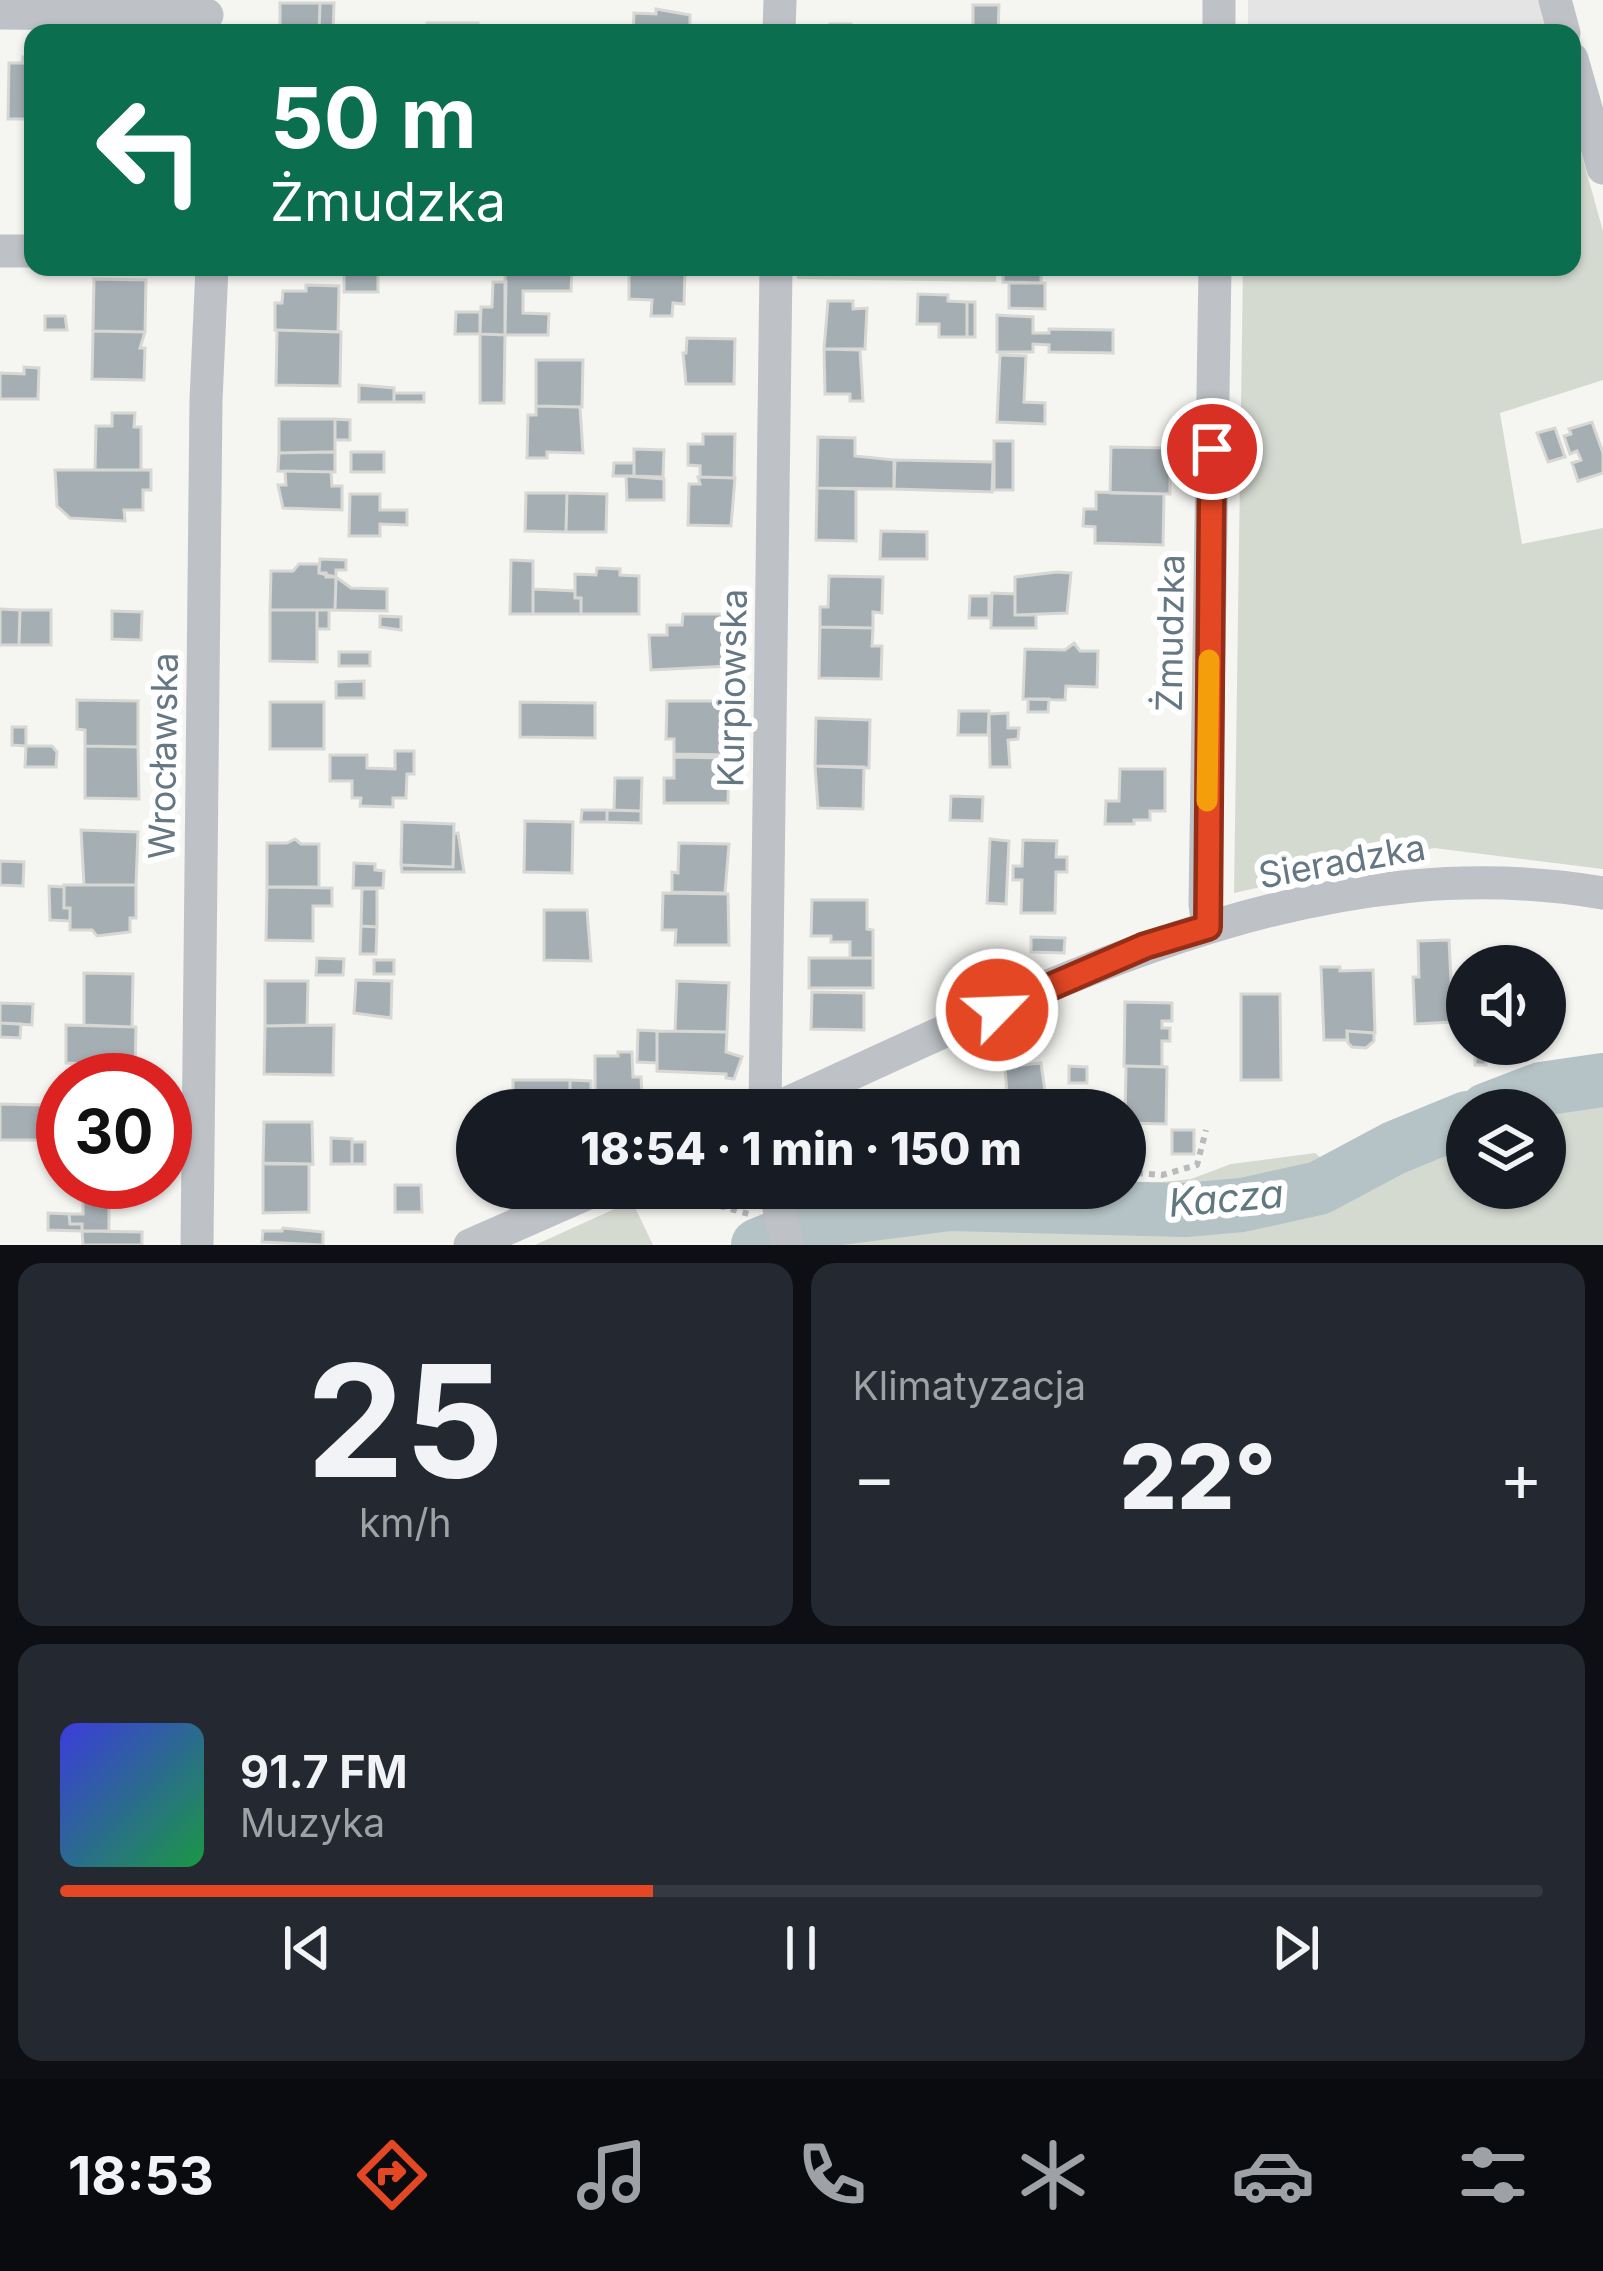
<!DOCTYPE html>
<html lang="pl">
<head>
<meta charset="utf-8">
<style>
  :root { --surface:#171b24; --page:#242831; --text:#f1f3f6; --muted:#9ea1a6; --line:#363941; --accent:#e34724 }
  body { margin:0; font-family:Inter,sans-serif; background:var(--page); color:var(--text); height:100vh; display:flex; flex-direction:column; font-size:45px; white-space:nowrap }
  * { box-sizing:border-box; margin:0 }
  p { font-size:39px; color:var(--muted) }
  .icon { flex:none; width:66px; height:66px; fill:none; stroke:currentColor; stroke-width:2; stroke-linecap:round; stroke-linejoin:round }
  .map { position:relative; height:1245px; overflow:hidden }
  .details { display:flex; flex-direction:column; gap:18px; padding:18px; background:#0d0f14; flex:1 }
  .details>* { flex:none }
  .guide { position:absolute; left:24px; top:24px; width:1557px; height:252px; border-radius:24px; box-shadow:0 3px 9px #0004; background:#0b6e4f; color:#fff; overflow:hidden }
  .tools { position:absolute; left:1446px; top:945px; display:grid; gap:24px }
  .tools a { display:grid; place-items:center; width:120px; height:120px; border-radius:50%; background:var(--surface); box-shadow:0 3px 9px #0004; font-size:60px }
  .speed { position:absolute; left:36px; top:1053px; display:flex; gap:24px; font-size:60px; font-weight:700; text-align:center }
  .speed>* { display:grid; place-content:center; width:156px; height:156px; border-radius:50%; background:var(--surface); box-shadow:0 3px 9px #0004; line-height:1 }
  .speed .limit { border:18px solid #d22; background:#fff; color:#111 }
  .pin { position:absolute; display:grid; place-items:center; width:102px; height:102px; color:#fff; margin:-51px; border:6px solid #fff; border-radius:50%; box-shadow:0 3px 12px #0007 }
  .me { position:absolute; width:132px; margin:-66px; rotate:66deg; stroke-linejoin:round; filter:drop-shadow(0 0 9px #0008) }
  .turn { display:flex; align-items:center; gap:42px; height:252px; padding:0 48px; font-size:54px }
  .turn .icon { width:156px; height:156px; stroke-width:2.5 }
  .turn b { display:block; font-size:84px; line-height:102px }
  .big { font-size:90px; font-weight:800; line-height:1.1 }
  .details .card { flex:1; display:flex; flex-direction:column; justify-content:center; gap:18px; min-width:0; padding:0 42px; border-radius:24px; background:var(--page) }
  .details .dial { align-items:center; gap:0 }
  .dial b { font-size:156px; line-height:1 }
  .song { display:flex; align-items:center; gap:36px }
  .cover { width:144px; height:144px; border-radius:18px; background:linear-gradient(135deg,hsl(240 70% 55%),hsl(140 70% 35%)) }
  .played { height:12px; border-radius:6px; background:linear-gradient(90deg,var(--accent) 40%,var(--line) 40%) }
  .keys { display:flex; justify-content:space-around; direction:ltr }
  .heat { display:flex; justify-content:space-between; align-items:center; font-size:66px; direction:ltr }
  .details .tiles { flex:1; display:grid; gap:18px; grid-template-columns:1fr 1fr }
  .card:last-child { grid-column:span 2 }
  .trip { position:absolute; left:456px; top:1089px; width:690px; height:120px; border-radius:60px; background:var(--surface); box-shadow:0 3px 9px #0004; font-weight:800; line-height:120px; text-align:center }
  .dock { display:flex; height:192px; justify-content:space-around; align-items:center; background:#090b0e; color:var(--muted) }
  .dock .icon { width:84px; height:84px }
  .dock .active { color:var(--accent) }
  .dock b { font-size:54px; color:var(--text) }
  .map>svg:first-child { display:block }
</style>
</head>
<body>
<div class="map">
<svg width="1603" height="1245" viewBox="0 0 1603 1245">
  <rect width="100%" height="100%" fill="#f5f5f2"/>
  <path fill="#e3e4e3" d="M1248 0H1539L1548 33H1248Z"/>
  <path fill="#d5dad1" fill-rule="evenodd" d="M1572 120 1603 231V380L1500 413 1522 544 1603 528V869L1434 848 1234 893 1243 267H1572Z
    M797 267H996V282L797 279Z
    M1588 1059 1603 1061V1245H825L916 1231 1109 1217 1087 1190 1191 1179 1231 1164 1315 1153 1325 1161 1528 1071ZM1467 1110H1545V1188H1467Z
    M632 1201 653 1245H535Z"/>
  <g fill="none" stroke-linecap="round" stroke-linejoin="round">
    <path stroke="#b5c3c6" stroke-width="54" d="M1486 1110 1541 1089 1603 1080
      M758 1245 817 1221 950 1204 1185 1210 1242 1205 1319 1188 1394 1148 1467 1118"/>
  </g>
  <path fill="#a5aeb3" stroke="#d7d7d4" stroke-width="3" d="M280 3H320L319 33H280Z
    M320 3H334L333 33H319Z
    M973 5H999L998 33H973Z
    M656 9 690 15V33H633L634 13 656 14Z
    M427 23H478V33H427Z
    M830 24H851V29H875V33H830Z
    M23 57H33V119H8L9 63H23Z
    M344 267H378V292H344Z
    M505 267H572L571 291H523V313L549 314 548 335H505Z
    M1003 267H1041V283L1003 282Z
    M629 268 685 269 684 304 673 303 672 316H651L652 300 629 299Z
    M94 279 146 280 145 332 93 331Z
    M493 282H506L505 335 480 334 481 307H492Z
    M1009 283H1045V309L1009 308Z
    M306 285 339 286 338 332 275 330V303H282L283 291H306Z
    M918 294 948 295V301L967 302V337H939V324H917Z
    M828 301H853V309L867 308 865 349H824Z
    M967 302H975V337H967Z
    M456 312H480V334H455Z
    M997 315 1033 317V333H1049V329L1113 330V353L1049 352V345L1033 344V352H997Z
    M45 316H65L67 330H45Z
    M277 330 341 332 340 386 276 385Z
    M93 331 145 332 140 348H145L144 380 92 379Z
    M480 334 505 335 504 403H480Z
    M687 338 735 339 734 384H686L683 353H686Z
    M824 349 860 350 863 401H850V394H825Z
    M1000 355 1026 356 1024 402 1045 403V424L997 422Z
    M536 360H583L582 407 536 406Z
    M24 367 39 368 38 399H0V373L24 374Z
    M359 385 394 388V402H359Z
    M394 393H424V402H394Z
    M536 406 580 407 583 453 547 452V458H527L528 415H536Z
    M112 413H135L134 427H141V470H95L96 426H112Z
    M279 419H335V452L279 453Z
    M335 419 350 420V440H335Z
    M1592 422 1603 453V473L1578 481 1572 463 1581 460 1577 451 1570 454 1564 436 1571 434 1569 429Z
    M1555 428 1565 457 1548 462 1537 433Z
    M703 434H735L734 478 700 477V466L688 465V444H703Z
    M818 437 855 438V456L894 460V489L817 488Z
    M994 441H1013V490H994Z
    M1111 447 1170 448V494L1110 493Z
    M634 449 664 450 663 477 634 476Z
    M326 452H335V472L278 471 279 453Z
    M351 452H384V472H351Z
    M895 460 993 462 992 492 894 489Z
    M614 463H634V476H613Z
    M55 470H151V490H143V510H124L125 521 70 518 57 506Z
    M285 471 331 472 332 486H342V510L283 508 278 485H286Z
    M626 476 664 479V500H627Z
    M698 477 735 478 731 526 688 525 689 484H700Z
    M817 488 856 489V541L816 540Z
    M1096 492 1164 494 1163 545 1095 543V527L1083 526 1084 509H1096Z
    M526 493H567L566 532 525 531Z
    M567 493 607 494 606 532H566Z
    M350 494H380V510H407V525L380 524V536H349Z
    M881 531 927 532V559H880Z
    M320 559 346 560V570H336V577H326V573H319Z
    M511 560 533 561V614H510Z
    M299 564H319V573L336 577 335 610H270L271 571H293Z
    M597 568 620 569V575L639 576V614H581V598H575V574L596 575Z
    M1057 572 1071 573 1067 613 1015 615V577Z
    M829 576 883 577 882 613 873 612V628L820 627V607H828Z
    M336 577 351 588 387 589V611L335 610Z
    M533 589 575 591V598H581V614H533Z
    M992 593 1015 594V615H1036V628H991Z
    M970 596H989V618H969Z
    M0 609 20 610 19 645H0Z
    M20 610H51V645H19Z
    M270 610H317V662L270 661Z
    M317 610H329V629H317Z
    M112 611 142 612 141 640 112 639Z
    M683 614H732L735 645H730V666L651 670 649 635H667V625H682Z
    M380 616 401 617V630L380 627Z
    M820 627 873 628 872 646H882L881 679 819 678Z
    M1074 643 1080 651H1098L1097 687 1066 686 1065 700 1023 699 1025 649 1065 650Z
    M339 652H370V666H339Z
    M364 681V698H336V682Z
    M1028 699H1049L1048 712H1028Z
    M77 700 138 701V747L85 746V730L77 729Z
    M667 701H730L729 755 674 754V739H666Z
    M270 702H324V749H270Z
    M520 702 595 703V738L520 737Z
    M959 711H989L988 735H958Z
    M1008 713V728H1019L1018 739 1008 740 1010 767H990L989 714Z
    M816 718 870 720 869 768 815 766Z
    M12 727H26V746L12 745Z
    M26 746H52L57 752 56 767H25Z
    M85 746 138 747 139 799 85 798Z
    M395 751H414V774H407L406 798H393V807L360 806 361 798H352V781H330V755H367V768L395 769Z
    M674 757 729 758 728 803H664V778H674Z
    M815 766 864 767 863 809 818 808Z
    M1120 769H1165V811H1150V820H1134V824H1105L1106 801H1119Z
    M615 778H642L641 811 614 810Z
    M951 796 983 797 982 821 950 820Z
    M582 810H607V822H581Z
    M607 810 641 811V823L607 822Z
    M525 821 573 822 572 873 524 872Z
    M402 822 454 824 453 867 401 865Z
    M81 830 138 832 136 885H84Z
    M458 833 464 872H402L401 865 453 867 454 834Z
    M295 839 301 844H319V887H267V843H287Z
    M990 839 1009 841 1006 904 987 903Z
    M1023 840 1057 841 1056 857H1067V872H1056L1055 913H1021L1022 880H1013V866H1022Z
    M679 843 729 844 725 893 672 892V872L678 873Z
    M0 861 24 862 23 886 0 885Z
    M354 863 375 864V870L384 871 383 888H353Z
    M64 885H136V918H130V932L97 936 92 930H70V908H64Z
    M49 886 64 887V908H70V921L50 920Z
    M267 887 332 888V906H313V941L266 940Z
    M362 889H377V927L361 926Z
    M663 893 728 894 729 945H675L676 930H662Z
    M812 900H867V929L873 930V958H850V942H831V936H811Z
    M544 910H587L591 961 544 960Z
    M361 926 377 927 376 954H360Z
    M1031 937 1065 938 1064 953 1031 952Z
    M1449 940 1453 1022 1415 1024 1413 977H1419L1418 941Z
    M317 958 344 959 343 975H316Z
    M809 958H873V988H809Z
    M374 960H394V974H374Z
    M1321 967H1340V971L1373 970 1375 1033 1347 1031V1040H1324Z
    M84 973 133 974 132 1027 84 1025Z
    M356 980 392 981 391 1018 354 1013Z
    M265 981H308L307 1025 265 1026Z
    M677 981 729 983 727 1032 675 1031Z
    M812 992 864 993V1030L811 1029Z
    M1241 994H1280L1281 1080H1241Z
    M1125 1002 1172 1003V1021H1162V1028H1170V1041H1162V1067L1124 1066Z
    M0 1003 33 1004 32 1025 0 1023Z
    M0 1023 21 1024 20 1038 0 1037Z
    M66 1025 136 1027 135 1073 86 1072V1064L66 1063Z
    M334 1025 333 1075 264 1074 265 1026Z
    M638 1030 657 1031V1063L637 1062Z
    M657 1031 727 1032 726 1052 742 1057 734 1079 726 1078V1074L657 1071Z
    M1347 1031 1374 1033V1041L1366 1048 1352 1047 1348 1043Z
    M1475 1044H1486V1065H1475Z
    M618 1052H632L633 1077H641L642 1096H634V1106H595V1056H618Z
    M1041 1063 1047 1105 1008 1108 1005 1067Z
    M1069 1066 1087 1067V1083H1069Z
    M1126 1066 1167 1067 1166 1124 1125 1123Z
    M513 1080H570V1095H513Z
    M570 1080 591 1081V1110H513V1095H570Z
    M908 1098 910 1110H859Z
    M0 1104 42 1105 41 1140H0Z
    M264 1122H312L313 1164 263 1163Z
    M1172 1130H1194V1154H1172Z
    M331 1138 352 1139V1164H331Z
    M352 1142H365V1164H352Z
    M263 1164H313L309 1165V1212L263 1213Z
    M83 1182H109V1231H82V1224H70L69 1214H83Z
    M395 1185H421L422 1212H395Z
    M48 1213 69 1214 70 1224H82V1231L48 1230Z
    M283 1228 323 1232V1245L262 1242 263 1231H282Z
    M82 1231 142 1232V1245H83Z"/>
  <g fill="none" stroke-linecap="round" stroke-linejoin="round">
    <path stroke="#b8bbbd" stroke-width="6" stroke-dasharray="6 6" stroke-linecap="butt" d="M1125 1172 1162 1175 1197 1165 1206 1130
      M675 1188 706 1202 752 1215
      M803 1193 822 1188"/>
    <path stroke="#bec2c6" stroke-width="33" d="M1555 0 1564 33
      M0 13 207 15
      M779 33 780 0
      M1219 33V0
      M1572 59 1603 168
      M0 251H33
      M1208 927 1205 904 1215 267
      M765 1110 776 267
      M772 1110C1033 993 1307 842 1603 893
      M774 1188 788 1245
      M197 1245 206 400 212 267
      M470 1245 600 1188"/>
  </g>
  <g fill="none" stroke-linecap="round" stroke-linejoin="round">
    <defs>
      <path id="route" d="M997 1010 1145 946 1208 927 1212 449"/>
    </defs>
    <use href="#route" stroke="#942e17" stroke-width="30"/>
    <use href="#route" stroke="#e34724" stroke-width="21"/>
    <path stroke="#f59e0b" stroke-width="21" d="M1207 801 1209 660"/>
  </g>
  <g text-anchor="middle" stroke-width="12" stroke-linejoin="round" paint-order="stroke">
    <g font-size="36" fill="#647783" stroke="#fff">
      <text transform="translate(1170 633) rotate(-89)" y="13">Żmudzka</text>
      <text transform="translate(732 688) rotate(-89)" y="13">Kurpiowska</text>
      <text transform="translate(163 756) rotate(-89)" y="13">Wrocławska</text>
      <text transform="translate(1342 861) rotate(-10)" y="13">Sieradzka</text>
    </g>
    <g font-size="39" font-style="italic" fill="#60797f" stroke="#fff">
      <text transform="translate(1226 1198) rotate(-5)" y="14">Kacza</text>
    </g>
  </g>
</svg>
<div class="tools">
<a><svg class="icon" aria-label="sound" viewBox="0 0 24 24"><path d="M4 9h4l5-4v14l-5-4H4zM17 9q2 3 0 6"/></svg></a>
<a><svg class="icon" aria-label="layers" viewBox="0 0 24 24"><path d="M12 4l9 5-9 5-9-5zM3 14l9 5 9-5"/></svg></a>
</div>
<div class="speed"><div class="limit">30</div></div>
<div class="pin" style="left:1212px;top:449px;background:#d93025"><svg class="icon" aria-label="arrive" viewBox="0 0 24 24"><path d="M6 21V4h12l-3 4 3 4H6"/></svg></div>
<svg class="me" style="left:997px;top:1010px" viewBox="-20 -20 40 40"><circle r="17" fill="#e34724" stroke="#fff" stroke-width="3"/><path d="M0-11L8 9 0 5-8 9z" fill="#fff"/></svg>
<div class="trip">18:54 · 1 min · 150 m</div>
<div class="guide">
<div class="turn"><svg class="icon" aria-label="left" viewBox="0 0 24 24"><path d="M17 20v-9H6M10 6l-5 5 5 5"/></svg><div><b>50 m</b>Żmudzka</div></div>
</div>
</div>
<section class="details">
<div class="tiles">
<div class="card dial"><b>25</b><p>km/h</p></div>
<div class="card"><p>Klimatyzacja</p>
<div class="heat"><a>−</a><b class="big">22°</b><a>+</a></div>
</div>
<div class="card">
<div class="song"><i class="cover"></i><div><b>91.7 FM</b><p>Muzyka</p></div></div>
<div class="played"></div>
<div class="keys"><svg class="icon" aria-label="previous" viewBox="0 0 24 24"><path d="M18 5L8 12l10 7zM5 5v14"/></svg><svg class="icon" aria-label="pause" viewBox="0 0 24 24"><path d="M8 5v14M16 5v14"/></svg><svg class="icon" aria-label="next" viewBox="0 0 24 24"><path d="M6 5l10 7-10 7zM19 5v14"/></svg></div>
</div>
</div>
</section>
<nav class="dock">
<b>18:53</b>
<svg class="icon active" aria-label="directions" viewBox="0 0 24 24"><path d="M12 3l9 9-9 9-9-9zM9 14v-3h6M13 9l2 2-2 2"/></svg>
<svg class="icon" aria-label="music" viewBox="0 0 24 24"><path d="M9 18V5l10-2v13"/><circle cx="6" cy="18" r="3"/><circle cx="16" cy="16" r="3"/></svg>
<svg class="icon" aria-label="phone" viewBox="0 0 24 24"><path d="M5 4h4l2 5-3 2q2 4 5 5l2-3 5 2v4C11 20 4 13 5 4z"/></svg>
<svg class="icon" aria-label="climate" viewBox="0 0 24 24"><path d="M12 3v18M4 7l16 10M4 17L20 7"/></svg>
<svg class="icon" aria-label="car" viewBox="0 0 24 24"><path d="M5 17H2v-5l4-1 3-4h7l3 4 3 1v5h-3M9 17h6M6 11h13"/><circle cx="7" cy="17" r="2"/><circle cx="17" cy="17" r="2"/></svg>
<svg class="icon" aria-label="filters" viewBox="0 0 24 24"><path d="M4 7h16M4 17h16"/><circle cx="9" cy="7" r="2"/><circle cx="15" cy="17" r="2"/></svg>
</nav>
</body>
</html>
